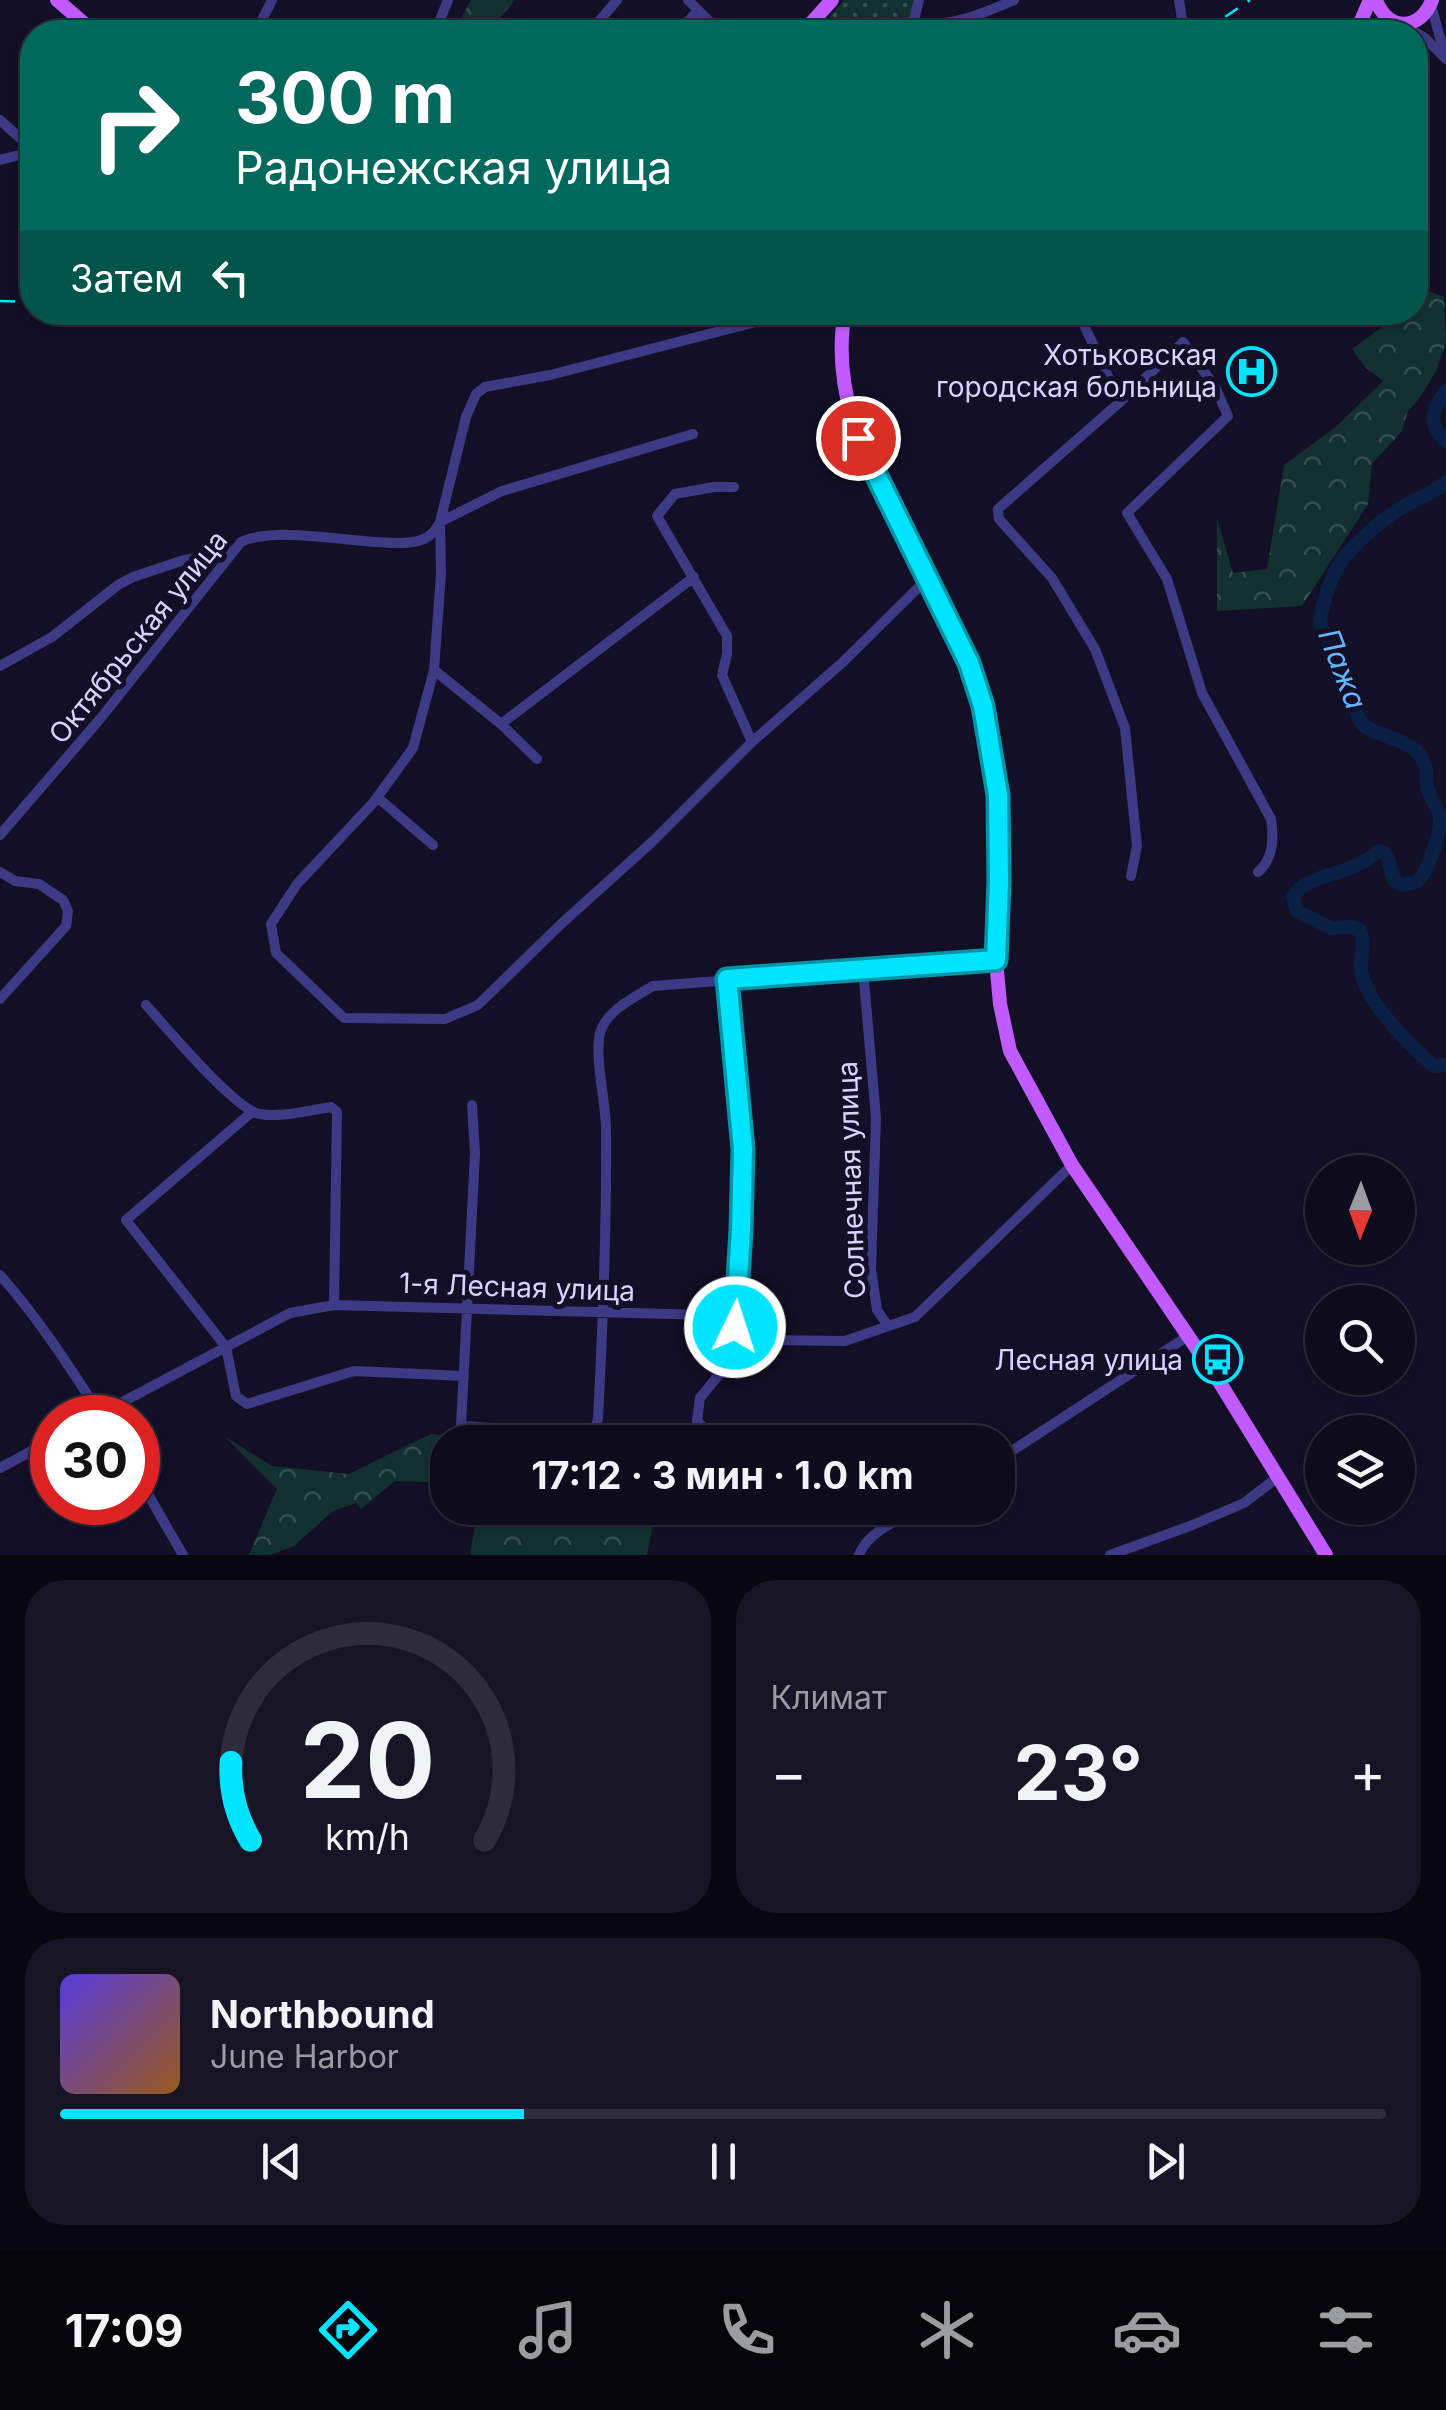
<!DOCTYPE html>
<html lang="ru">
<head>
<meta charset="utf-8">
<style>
  :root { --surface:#0e0b1c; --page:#171425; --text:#f1f3f6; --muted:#9b9ba3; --line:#2e2b3b; --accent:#00e5ff }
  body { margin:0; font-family:Inter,sans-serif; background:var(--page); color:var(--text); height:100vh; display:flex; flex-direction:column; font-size:38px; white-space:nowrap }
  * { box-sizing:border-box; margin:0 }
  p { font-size:32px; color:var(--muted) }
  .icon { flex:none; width:55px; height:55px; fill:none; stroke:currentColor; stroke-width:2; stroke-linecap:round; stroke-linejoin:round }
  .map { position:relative; height:1555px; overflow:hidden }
  .side { display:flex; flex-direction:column; gap:25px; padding:25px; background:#08060f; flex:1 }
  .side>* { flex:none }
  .top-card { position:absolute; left:20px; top:20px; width:1408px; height:305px; border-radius:40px; box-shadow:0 2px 8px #0004,0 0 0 2px var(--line); background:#00695c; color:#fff; overflow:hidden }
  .needle { width:65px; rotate:181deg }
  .buttons { position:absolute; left:1305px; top:1155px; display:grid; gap:20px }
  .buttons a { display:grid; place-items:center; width:110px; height:110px; border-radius:50%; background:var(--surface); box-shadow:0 2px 8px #0004,0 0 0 2px var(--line); font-size:50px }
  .speed { position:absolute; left:30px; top:1395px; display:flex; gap:20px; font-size:50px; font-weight:700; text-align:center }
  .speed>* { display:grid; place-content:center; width:130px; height:130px; border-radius:50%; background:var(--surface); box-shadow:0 2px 8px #0004,0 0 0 2px var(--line); line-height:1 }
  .speed .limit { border:15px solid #d22; background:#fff; color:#111 }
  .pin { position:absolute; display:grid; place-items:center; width:85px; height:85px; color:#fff; margin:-42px; border:5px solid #fff; border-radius:50%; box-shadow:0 2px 10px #0007 }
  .me { position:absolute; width:110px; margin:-55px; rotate:4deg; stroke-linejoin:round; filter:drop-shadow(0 0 8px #0008) }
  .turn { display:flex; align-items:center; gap:35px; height:210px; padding:0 50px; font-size:45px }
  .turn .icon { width:130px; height:130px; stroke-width:2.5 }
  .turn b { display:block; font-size:70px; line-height:85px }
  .then { display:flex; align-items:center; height:95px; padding:0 50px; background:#0003; gap:20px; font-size:38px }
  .big { font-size:75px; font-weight:700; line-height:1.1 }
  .side .widget { flex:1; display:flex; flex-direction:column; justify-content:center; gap:15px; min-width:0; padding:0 35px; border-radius:40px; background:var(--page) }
  .side .dial { align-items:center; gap:0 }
  .dial svg { height:260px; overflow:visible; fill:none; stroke:var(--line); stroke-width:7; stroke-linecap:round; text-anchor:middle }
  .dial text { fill:var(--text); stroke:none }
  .song { display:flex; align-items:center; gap:30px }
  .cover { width:120px; height:120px; border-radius:15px; background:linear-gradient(135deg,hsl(250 70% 55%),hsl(30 70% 35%)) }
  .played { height:10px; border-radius:5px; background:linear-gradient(90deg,var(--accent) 35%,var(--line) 35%) }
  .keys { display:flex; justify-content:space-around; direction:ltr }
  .heat { display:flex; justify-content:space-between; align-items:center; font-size:55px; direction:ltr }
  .side .tiles { flex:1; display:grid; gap:25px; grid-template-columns:1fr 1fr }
  .widget:last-child { grid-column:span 2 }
  .trip { position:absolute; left:430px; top:1425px; width:585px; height:100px; border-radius:40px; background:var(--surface); box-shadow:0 2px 8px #0004,0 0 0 2px var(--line); font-weight:700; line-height:100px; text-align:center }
  .dock { display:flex; height:160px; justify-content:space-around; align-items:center; background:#06040b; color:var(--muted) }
  .dock .icon { width:70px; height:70px }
  .dock .current { color:var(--accent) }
  .dock b { font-size:45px; color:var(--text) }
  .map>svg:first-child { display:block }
</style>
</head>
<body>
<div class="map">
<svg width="1446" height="1555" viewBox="0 0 1446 1555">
  <defs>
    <pattern id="forest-crowns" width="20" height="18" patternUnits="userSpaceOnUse" patternTransform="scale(2.5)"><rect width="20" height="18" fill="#12302f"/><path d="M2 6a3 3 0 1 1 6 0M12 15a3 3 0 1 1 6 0" fill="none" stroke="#344d4e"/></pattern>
    <pattern id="park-dots" width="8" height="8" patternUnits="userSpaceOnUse" patternTransform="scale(2.5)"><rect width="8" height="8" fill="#12302f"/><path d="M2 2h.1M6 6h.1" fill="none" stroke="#344d4e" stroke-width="1.8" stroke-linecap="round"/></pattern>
  </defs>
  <rect width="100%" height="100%" fill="#130f26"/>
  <path fill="url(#forest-crowns)" d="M471 0H515L488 32H453Z
    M1429 291 1444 297 1446 343 1436 371 1419 399 1408 411 1402 431 1372 464 1368 504 1302 606 1217 611V519L1233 573 1267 569 1284 465 1337 426 1383 381 1365 367 1352 349 1385 325 1381 313 1415 312V305Z
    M431 1434 521 1441 560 1438 567 1442H448L447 1483 395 1481 361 1509 356 1503 333 1511 294 1546 270 1555H249L277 1489 224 1436 272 1466 349 1474Z
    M478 1508H624L626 1511 636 1508 653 1524 647 1555H470Z"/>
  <path fill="url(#park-dots)" d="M844 0H915L907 32H816Z"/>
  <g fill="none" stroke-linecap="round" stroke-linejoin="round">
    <path stroke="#0a1f44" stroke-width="14" d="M1446 391C1431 410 1427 424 1446 441
      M1446 482C1435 493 1420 497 1406 505 1385 517 1352 544 1338 566 1331 578 1326 595 1322 609 1316 634 1329 632 1334 651 1335 658 1334 667 1337 673 1340 683 1350 690 1353 699 1356 706 1356 715 1360 721 1371 737 1404 736 1419 754 1430 767 1424 776 1428 790 1431 800 1438 807 1440 818 1441 832 1428 873 1417 881 1412 884 1407 884 1402 885L1394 880 1388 859 1385 853 1378 851C1371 857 1365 862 1357 865 1338 875 1304 877 1293 897L1297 911 1331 928 1350 927 1360 930C1366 945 1360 956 1361 970 1365 1002 1411 1046 1434 1066L1446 1065"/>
    <path stroke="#3d3a85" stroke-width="10" d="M688 0 720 32
      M1179 0 1183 26
      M1431 5 1440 38 1446 51
      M914 23C946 29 985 13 1014 0
      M1402 24 1425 38 1446 59
      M256 32 272 0
      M435 32 448 0
      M590 32 617 0
      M679 32 698 10
      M911 32 919 0
      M0 120 32 149
      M0 160 32 152
      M1078 312 1120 402 998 509 999 519 1052 578 1095 649 1125 728 1137 846 1131 876
      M1120 402 1183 342 1215 387 1228 416 1127 513 1167 579 1202 693 1271 819C1274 837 1273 859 1258 872
      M693 434 502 491 440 522 441 573 434 670 413 748 373 803 297 884 271 924 276 953 344 1018 445 1019 478 1005 560 925 652 842 752 742 843 662 927 579
      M734 487H714L675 494 657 516 727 636V654L722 675 752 742
      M0 666 52 637 118 585 133 577 181 561 233 550
      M434 670 501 724 537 759
      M501 724 694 577
      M377 797 433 845
      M0 835 100 719 241 542C272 527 340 540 376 542 391 543 409 545 424 539 432 535 436 530 440 522L466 417 476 394 485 387 550 375 794 312
      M0 872 15 881 39 884 63 900 68 911 66 926 0 999
      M863 969 876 1118 871 1269 877 1310 888 1326
      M727 979 743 1149 735 1327
      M146 1005C166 1027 235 1110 260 1114 279 1118 311 1110 331 1107L337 1112 334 1305
      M472 1105 475 1153 461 1426 593 1435 598 1419C603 1322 607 1225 606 1128 606 1103 593 1052 601 1030 609 1009 635 997 653 986L996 960
      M252 1112 126 1220 226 1347 236 1396 247 1404 354 1371 464 1376
      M0 1275C39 1319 69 1366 100 1414L98 1415
      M102 1418 100 1414 290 1313 334 1305 708 1315 762 1340 845 1341 915 1317 1072 1165
      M726 1442 714 1438 697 1421 700 1398 751 1335
      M998 1460 1188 1336
      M0 1468 52 1440
      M138 1477 183 1555
      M859 1555C868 1531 899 1520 920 1508
      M1110 1555 1190 1526 1244 1503 1278 1477"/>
    <path stroke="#c25bff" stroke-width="14" d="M57 0 94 32
      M1376 0C1387 32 1421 31 1432 0
      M803 32 832 0
      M1356 32 1370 0
      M845 312C836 359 846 409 864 452L969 663 983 706 998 795 999 882 996 960 1000 1004 1010 1051 1072 1165 1220 1383 1326 1555"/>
    <path stroke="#00e5ff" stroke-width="2.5" stroke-dasharray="15 12" stroke-linecap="butt" d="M1203 32 1250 0
      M0 301 32 302"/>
  </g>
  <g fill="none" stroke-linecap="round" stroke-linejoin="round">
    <defs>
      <path id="route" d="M735 1327 741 1230 743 1149 727 979 996 960 999 882 998 795 983 706 969 663 858 438"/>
    </defs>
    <use href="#route" stroke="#0095a6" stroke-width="25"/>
    <use href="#route" stroke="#00e5ff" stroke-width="18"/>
  </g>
  <defs>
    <symbol id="hospital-ring" viewBox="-11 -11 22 22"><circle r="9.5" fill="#130f26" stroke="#00e5ff" stroke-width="1.5"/><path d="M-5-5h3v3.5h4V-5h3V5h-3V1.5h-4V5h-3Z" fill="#00e5ff"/></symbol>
    <symbol id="bus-ring" viewBox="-11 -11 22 22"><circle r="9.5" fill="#130f26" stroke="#00e5ff" stroke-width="1.5"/><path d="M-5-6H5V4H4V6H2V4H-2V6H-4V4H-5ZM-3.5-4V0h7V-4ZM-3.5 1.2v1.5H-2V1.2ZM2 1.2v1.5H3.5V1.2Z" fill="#00e5ff"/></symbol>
  </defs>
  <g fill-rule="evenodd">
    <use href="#hospital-ring" x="1224" y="344" width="55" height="55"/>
    <use href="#bus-ring" x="1190" y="1332" width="55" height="55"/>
  </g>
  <g text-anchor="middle" stroke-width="10" stroke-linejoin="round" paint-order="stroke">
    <g font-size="28" fill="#d9d4ff" stroke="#130f26" text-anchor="end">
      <text x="1217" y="365">Хотьковская<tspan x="1217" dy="32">городская больница</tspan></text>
      <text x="1183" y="1370">Лесная улица</text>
    </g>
    <g font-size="28" fill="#d9d4ff" stroke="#130f26">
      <text transform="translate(138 637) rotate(-51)" y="10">Октябрьская улица</text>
      <text transform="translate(851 1180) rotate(-92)" y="10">Солнечная улица</text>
      <text transform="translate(517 1287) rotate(2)" y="10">1-я Лесная улица</text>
    </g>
    <g font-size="30" font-style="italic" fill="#62b6ff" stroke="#130f26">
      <text transform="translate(1342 669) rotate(69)" y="10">Пажа</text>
    </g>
  </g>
</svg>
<div class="buttons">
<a><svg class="needle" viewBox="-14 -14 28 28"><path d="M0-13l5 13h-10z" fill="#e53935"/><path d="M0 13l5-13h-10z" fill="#9b9ba3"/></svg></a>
<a><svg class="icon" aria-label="search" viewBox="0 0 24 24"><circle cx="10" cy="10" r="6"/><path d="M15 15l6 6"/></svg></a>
<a><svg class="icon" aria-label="layers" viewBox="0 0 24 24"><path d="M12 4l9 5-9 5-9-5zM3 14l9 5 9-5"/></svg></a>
</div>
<div class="speed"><div class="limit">30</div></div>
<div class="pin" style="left:858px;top:438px;background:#d93025"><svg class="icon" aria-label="arrive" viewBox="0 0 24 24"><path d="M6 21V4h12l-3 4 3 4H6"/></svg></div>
<svg class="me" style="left:735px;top:1327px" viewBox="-20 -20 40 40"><circle r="17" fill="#00e5ff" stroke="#fff" stroke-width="3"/><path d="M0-11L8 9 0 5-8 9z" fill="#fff"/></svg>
<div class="trip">17:12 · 3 мин · 1.0 km</div>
<div class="top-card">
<div class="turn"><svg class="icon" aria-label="right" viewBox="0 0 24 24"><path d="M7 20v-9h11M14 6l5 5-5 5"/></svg><div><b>300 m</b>Радонежская улица</div></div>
<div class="then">Затем<svg class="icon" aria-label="left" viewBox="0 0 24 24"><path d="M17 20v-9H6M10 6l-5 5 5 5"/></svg></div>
</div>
</div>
<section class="side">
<div class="tiles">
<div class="widget dial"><svg viewBox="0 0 100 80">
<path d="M14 69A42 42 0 1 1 86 69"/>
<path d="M14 69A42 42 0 0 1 8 45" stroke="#00e5ff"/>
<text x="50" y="56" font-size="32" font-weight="700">20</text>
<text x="50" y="72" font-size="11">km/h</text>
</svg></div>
<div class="widget"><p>Климат</p>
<div class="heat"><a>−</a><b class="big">23°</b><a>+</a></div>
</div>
<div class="widget">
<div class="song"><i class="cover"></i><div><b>Northbound</b><p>June Harbor</p></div></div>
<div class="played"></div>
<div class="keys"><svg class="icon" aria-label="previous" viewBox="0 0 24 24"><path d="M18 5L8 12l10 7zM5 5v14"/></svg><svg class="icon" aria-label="pause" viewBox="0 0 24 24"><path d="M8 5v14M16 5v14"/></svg><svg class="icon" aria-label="next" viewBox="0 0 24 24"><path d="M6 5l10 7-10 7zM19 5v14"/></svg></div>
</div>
</div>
</section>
<nav class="dock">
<b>17:09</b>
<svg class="icon current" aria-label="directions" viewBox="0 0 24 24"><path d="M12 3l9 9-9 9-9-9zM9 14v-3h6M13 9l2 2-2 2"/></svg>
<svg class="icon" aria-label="music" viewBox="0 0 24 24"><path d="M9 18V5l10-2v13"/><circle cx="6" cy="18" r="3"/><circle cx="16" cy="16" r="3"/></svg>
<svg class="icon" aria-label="phone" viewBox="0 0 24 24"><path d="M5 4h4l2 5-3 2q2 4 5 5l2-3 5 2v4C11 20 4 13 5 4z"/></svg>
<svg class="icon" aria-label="climate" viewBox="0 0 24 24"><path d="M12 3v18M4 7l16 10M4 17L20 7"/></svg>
<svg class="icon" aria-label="car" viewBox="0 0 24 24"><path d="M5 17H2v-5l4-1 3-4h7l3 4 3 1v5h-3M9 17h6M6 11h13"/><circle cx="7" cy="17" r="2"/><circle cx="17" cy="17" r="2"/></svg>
<svg class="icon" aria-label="filters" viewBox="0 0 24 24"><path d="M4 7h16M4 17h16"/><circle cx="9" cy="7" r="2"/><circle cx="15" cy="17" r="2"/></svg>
</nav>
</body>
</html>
